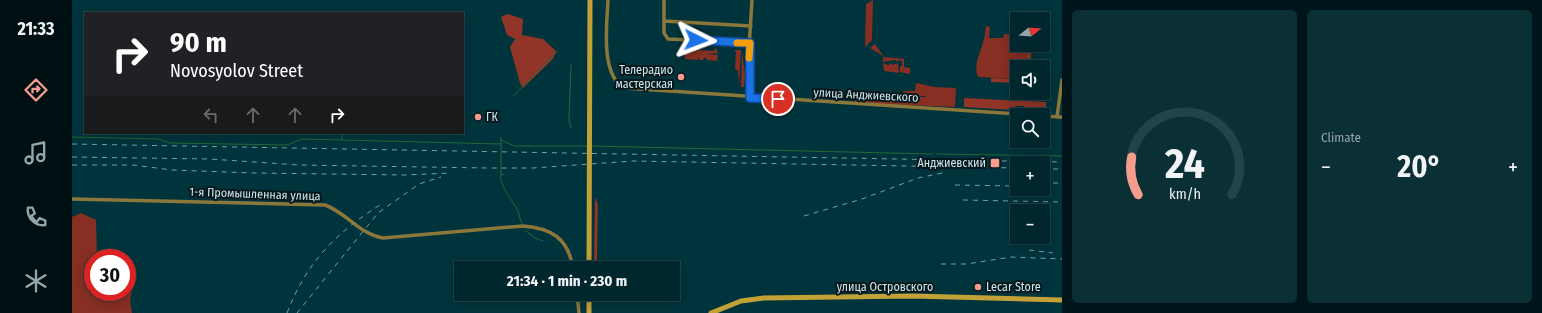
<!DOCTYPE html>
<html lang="en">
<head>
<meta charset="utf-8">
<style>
  :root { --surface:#00272d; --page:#0a2f35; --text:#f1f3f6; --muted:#95a5aa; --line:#224449; --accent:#f49d8d }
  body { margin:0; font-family:"Fira Sans Condensed",sans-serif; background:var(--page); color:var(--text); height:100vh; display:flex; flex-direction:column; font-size:15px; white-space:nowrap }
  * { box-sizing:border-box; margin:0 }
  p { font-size:13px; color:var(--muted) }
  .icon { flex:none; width:22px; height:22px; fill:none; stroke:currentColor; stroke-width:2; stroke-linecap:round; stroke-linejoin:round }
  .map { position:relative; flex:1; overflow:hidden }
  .drawer { display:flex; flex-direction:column; gap:10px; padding:10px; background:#001519; width:480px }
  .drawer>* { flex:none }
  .hud { position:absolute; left:12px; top:12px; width:380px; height:122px; border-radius:0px; box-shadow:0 2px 10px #0003,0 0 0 1px var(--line); background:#202124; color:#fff; overflow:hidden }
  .needle { width:26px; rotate:73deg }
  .fabs { position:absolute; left:938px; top:12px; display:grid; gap:8px }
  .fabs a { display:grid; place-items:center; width:40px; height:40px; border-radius:0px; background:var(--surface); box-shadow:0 2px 10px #0003,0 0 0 1px var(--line); font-size:20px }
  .speed { position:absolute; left:12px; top:249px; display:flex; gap:8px; font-size:20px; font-weight:700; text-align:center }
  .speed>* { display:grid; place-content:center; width:52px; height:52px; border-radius:50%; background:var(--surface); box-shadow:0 2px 10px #0003,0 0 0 1px var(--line); line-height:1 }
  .speed .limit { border:6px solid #d22; background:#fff; color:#111 }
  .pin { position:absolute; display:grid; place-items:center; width:34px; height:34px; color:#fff; margin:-17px; border:2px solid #fff; border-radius:50%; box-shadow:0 1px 4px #0007 }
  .me { position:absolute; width:44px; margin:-22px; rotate:93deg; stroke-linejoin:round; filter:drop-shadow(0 0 3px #0008) }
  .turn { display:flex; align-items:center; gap:14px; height:84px; padding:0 20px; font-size:18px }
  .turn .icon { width:52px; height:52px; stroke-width:2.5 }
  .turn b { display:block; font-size:28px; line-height:34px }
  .lanes { display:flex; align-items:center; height:38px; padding:0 20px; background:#0003; justify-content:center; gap:20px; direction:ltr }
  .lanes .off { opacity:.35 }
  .big { font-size:30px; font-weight:700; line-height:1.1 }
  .drawer .card { flex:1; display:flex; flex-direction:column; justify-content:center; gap:6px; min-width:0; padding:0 14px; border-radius:6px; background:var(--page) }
  .drawer .dial { align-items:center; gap:0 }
  .dial svg { height:104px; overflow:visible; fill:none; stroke:var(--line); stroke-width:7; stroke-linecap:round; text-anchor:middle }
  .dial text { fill:var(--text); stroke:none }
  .heat { display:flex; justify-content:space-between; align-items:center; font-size:22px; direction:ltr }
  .drawer .tiles { flex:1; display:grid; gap:10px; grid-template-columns:repeat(2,1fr) }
  .trip { position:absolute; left:382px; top:261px; width:226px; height:40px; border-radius:0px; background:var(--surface); box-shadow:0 2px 10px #0003,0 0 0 1px var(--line); font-weight:700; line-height:40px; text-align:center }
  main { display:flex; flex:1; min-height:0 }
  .dock { display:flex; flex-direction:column; width:72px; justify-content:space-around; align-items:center; background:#001012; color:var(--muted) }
  .dock .icon { width:28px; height:28px }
  .dock .active { color:var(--accent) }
  .dock b { font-size:18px; color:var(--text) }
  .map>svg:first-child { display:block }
</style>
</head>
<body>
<main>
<nav class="dock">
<b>21:33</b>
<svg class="icon active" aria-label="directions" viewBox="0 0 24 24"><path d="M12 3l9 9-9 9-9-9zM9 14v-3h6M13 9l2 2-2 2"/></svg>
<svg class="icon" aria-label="music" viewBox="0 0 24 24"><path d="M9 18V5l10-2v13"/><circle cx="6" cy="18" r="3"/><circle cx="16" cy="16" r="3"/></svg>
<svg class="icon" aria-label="phone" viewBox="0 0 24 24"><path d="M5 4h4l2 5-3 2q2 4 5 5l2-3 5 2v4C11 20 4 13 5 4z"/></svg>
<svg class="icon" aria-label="climate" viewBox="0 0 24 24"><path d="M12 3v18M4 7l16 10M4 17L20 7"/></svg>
</nav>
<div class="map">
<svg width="990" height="313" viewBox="0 0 990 313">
  <rect width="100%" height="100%" fill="#00343c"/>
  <path fill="#862f22" d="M801 0 800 40 793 47 794 4Z
    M914 26 918 27 917 38H931L932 34 945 35V45L955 46 953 67H945V79L906 77C901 64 908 55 911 42 913 37 913 31 914 26Z
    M803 44 812 57 832 59V67L838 68V74L828 72V66H830V61L826 60V62L823 60 811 62V56L798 48Z
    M615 47 617 49 641 51 644 48 646 53 635 54 646 55 645 61 635 60 633 57 631 60H627V57L625 60 613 59V53H622L612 51Z
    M662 50H669L667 86 666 71 663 69 664 52Z
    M670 51 673 74 672 87H669Z
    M811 63 816 65 820 63V65L826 63 827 73 812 71Z
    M844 83 863 87 884 88 883 107 787 103 783 102V94L853 97V96L831 95V91H843Z
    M9 213 24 220 25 258H21V292H55V282L62 285 58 300 60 313H0V217Z"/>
  <path fill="#903527" d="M436 14 451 19 450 35 471 39 484 51 481 59 451 88 448 83 438 47 443 39 435 35 429 17Z
    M946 45H960L958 67H953L955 46Z
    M919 78 945 79V83L919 82Z
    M892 98 974 102V113L953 112 952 106H944L941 110 892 107Z
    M523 197 526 205 525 260H522Z"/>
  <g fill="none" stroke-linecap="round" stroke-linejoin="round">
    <path stroke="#23683a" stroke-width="1" d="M499 65 497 120 499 128
      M441 96 486 51
      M0 137 86 139 98 143 215 145 230 139 429 144
      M429 138V174L432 175
      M269 140 272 133
      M429 140 442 146H516
      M519 146 861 154
      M865 154 990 156
      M429 174C426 185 442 202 446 211 448 215 447 219 450 223
      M454 231 463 238 471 241"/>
    <path stroke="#8c773b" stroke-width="3.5" d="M536 0C535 24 528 74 552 88L960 115
      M592 21V0
      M678 43 596 39 592 33V21L679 26
      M678 98 677 48 680 0
      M971 116 990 117
      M985 117 990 80
      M0 199 253 205C275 213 287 234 311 238L451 226C479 228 496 238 501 268
      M505 294 507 313"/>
    <path stroke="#c2a137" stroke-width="5" d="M517 313V294
      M639 313 669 301 692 298 841 296 990 300"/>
    <path stroke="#7b9ea4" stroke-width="1" stroke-dasharray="5 5" stroke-linecap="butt" d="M0 144 990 162
      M0 157 138 159 227 165 416 168H461L561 161 945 168
      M0 165H61L100 170 182 173 333 175 379 173
      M971 169H990
      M971 183H990
      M883 185 945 186
      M891 200 990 202
      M732 216 790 199 846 178 875 172
      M957 250 981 253
      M869 264H895L939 257 990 259
      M215 313C235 261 265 232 311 203
      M225 313 306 213 347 184 369 177"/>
    <path stroke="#c2a137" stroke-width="5" d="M517 268 518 0"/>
  </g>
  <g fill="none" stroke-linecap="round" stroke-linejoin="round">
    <defs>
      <path id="route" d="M624 40 678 43V98L706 99"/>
    </defs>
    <use href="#route" stroke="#114b97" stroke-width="10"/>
    <use href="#route" stroke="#1a73e8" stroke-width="7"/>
    <path stroke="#f59e0b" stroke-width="7" d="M665 43H678L677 58"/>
  </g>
  <g fill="#f49d8d" stroke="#06181c" stroke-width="1.5">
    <circle cx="609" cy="77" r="4"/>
    <circle cx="406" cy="117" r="4"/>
    <rect x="918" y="158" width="10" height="10" rx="2"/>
    <circle cx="906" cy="287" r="4"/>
  </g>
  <g text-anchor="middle" stroke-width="4" stroke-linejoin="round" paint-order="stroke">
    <g font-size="12" fill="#cee6eb" stroke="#06181c" text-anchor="end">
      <text x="601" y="74">Телерадио<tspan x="601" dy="14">мастерская</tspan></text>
      <text x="414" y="121" text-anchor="start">ГК</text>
      <text x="914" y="167">Анджиевский</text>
      <text x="914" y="291" text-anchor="start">Lecar Store</text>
    </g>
    <g font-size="12" fill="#cee6eb" stroke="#06181c">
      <text transform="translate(794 95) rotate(3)" y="4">улица Анджиевского</text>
      <text transform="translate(183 194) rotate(2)" y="4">1-я Промышленная улица</text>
      <text x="813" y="291">улица Островского</text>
    </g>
  </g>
</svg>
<div class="fabs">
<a><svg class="needle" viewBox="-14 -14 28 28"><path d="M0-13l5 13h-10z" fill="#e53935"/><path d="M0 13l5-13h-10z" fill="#95a5aa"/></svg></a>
<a><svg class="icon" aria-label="sound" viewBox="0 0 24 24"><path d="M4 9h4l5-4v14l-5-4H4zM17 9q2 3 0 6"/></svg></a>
<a><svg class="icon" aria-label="search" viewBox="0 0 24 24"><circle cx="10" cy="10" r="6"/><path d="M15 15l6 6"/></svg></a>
<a>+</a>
<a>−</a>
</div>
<div class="speed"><div class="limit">30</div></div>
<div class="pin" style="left:706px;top:99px;background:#d93025"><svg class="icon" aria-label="arrive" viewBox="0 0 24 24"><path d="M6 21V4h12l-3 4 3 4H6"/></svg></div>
<svg class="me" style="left:624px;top:40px" viewBox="-20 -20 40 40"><path d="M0-17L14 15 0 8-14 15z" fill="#1a73e8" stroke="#fff" stroke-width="4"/></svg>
<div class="trip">21:34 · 1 min · 230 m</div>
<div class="hud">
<div class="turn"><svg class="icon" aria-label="right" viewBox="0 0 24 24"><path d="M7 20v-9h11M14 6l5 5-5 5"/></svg><div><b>90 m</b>Novosyolov Street</div></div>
<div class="lanes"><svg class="icon off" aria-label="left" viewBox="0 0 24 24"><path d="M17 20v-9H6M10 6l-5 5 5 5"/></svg><svg class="icon off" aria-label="ahead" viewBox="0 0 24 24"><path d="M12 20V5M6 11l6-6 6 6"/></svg><svg class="icon off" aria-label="ahead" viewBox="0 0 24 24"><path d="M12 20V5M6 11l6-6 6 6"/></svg><svg class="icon" aria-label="right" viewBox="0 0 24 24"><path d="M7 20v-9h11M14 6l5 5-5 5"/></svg></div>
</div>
</div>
<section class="drawer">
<div class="tiles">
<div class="card dial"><svg viewBox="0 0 100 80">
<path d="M14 69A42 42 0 1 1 86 69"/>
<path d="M14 69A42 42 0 0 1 9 40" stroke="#f49d8d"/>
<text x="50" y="56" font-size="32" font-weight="700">24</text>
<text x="50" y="72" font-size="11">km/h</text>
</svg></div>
<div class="card"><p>Climate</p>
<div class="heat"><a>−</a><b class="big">20°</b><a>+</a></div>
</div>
</div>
</section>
</main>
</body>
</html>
